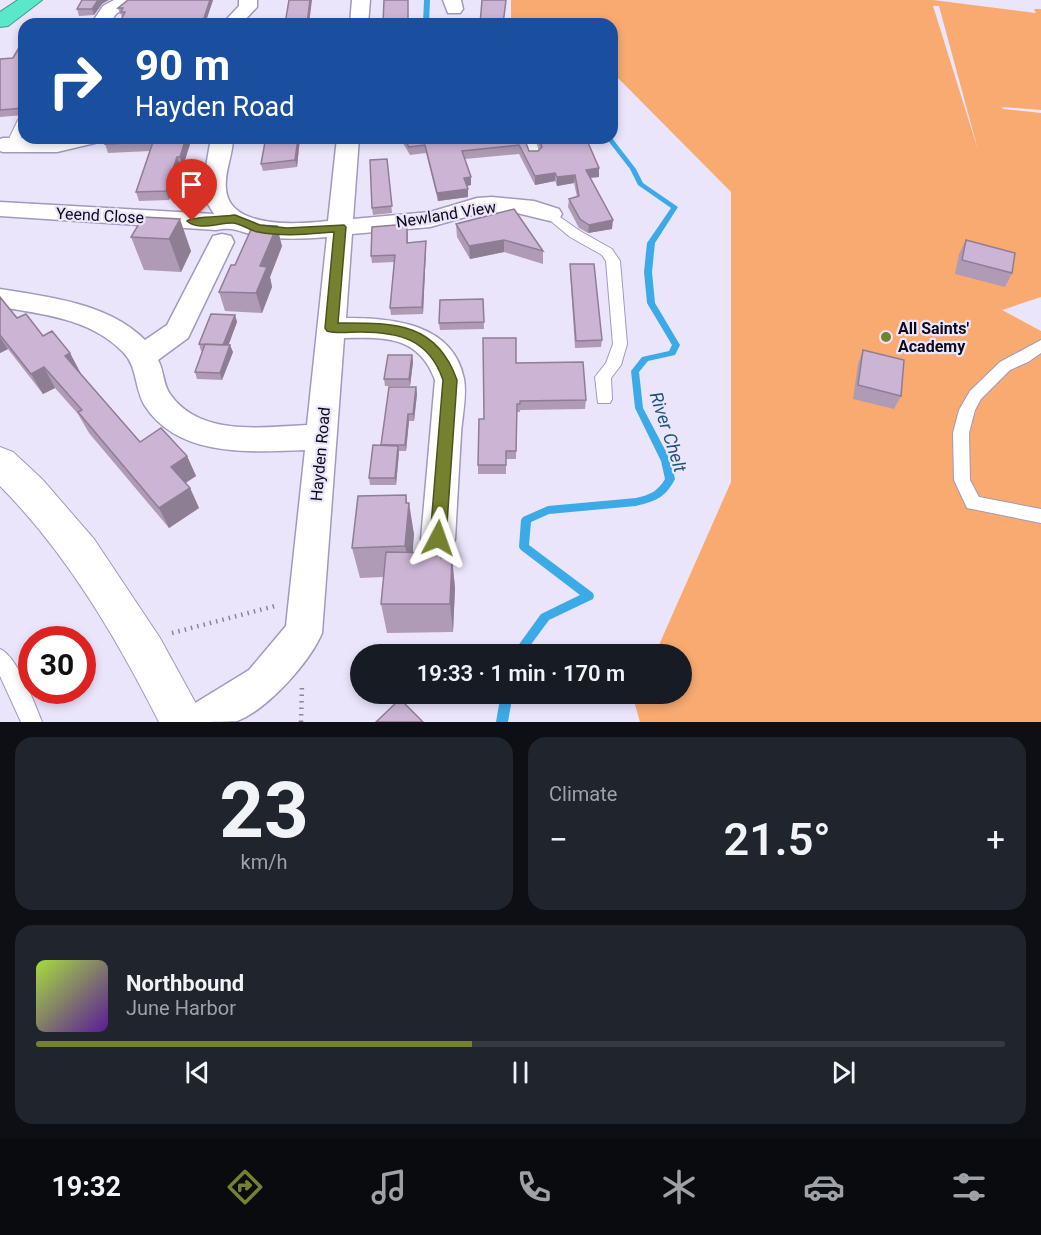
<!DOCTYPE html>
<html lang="en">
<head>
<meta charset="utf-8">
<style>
  :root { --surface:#171b24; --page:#20242c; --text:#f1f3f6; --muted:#9ea1a6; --line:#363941; --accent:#75812e }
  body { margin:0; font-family:Roboto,sans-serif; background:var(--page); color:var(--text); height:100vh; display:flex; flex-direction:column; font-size:22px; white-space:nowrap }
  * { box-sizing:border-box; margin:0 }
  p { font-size:20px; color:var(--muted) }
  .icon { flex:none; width:33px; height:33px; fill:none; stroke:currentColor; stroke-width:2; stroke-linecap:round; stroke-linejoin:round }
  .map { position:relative; height:722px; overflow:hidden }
  .sheet { display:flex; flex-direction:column; gap:15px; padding:15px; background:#0d0f14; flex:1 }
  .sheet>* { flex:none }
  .banner { position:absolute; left:18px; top:18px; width:600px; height:126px; border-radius:18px; box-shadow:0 3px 9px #0003; background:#1a4fa0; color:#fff; overflow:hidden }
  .speed { position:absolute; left:18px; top:626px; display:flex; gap:12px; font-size:30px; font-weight:700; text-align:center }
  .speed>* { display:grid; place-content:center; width:78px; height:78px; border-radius:50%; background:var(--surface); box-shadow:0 3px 9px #0003; line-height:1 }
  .speed .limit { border:9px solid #d22; background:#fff; color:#111 }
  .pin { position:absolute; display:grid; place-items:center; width:51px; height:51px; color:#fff; margin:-62px -26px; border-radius:50% 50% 50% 0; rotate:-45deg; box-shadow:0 0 6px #0007 }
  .pin .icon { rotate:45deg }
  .me { position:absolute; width:66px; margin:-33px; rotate:4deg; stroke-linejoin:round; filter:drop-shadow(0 0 4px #0008) }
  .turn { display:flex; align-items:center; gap:21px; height:126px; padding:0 18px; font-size:27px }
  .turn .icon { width:78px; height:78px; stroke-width:2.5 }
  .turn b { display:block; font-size:42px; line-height:51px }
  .big { font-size:45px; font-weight:600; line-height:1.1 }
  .sheet .tile { flex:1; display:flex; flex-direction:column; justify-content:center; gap:9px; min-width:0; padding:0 21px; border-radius:18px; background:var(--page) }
  .sheet .dial { align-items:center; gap:0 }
  .dial b { font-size:78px; line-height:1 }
  .song { display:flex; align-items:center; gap:18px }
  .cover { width:72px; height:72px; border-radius:9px; background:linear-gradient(135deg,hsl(80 70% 55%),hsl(270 70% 35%)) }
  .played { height:6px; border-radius:3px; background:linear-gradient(90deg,var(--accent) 45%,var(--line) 45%) }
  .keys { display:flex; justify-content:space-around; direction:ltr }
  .heat { display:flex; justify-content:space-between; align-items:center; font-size:33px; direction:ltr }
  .sheet .tiles { flex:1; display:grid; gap:15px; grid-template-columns:1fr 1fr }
  .tile:last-child { grid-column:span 2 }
  .trip { position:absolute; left:350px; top:644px; width:342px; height:60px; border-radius:30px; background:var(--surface); box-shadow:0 3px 9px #0003; font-weight:600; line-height:60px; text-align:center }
  .dock { display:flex; height:96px; justify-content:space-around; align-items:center; background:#090b0e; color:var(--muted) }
  .dock .icon { width:42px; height:42px }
  .dock .active { color:var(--accent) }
  .dock b { font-size:27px; color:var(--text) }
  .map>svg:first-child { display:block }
</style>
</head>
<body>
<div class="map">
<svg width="1041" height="722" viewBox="0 0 1041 722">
  <rect width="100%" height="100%" fill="#ebe5fc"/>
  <path fill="#f8aa70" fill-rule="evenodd" d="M511 0H933L1036 13 1034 9H1041V110L1002 107 1003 109 1041 113V297L1002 310 1041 331V722H640L634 701 638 693H681V654H655L731 482V192L612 72V24H511ZM933 6H939L978 150Z"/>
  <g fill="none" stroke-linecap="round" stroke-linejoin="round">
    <path fill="#3caae6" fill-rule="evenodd" d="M424 0H430L429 24H423Z
      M606 138H612L636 169 643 183 678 207 655 243 652 272 655 303 680 345 675 355 648 361 639 372 643 408 671 461 675 479C665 498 656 501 636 506L549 514 531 522 529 545 593 593 594 596 593 599 549 620 524 654H512L541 614 580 595 521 550 519 547 521 520 523 517 548 506 636 498C650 495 658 491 665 479L661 461 635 408 631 371 642 357 669 351 672 345 647 303 644 272 647 243 671 208 638 185 630 169Z
      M501 693H513L508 722H496Z"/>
    <defs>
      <path id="lane" d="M24 117C24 129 23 137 16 147H8L6 145 18 120Z
        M523 138H535L540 154 538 157H530Z
        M550 210 580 231 612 249 620 261 627 344 621 365 611 378 612 399 610 403H598L595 377 606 363 613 344 606 261 602 255 570 237 546 217 544 214Z
        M1041 340V353L1028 362 1010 370 981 399 975 410 969 433 970 480 979 497 1041 509V523L967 508 954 480 953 433 959 410 970 391 1000 362Z
        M0 649C17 656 35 704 42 722H21L0 676Z"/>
      <path id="street" d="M114 0H136L116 14 109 24H91L103 6Z
        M239 0H257V7L241 24H222L239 6Z
        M352 0H370L368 24H350Z
        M443 0H461L463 9 460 13H448Z
        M3 138H98L95 143 57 152H3L0 151V139Z
        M211 138H233C233 155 224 172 226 189 229 230 301 224 328 221L337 138H359L353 219 430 212 477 198 492 197 534 201 559 209 562 214 559 219 550 221 517 213 483 212 430 227 352 234 346 318C392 318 453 323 464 379 467 396 462 417 461 434 459 469 457 504 455 539L450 549 438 554 426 549 421 539 435 380C419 336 385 337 344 338L322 633C310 662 267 710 237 721 225 722 195 722 181 722L187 708 249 670 286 626 305 450C250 452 179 458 145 406 134 388 138 367 123 352 91 319 43 314 0 307V289C49 297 108 303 145 340L167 325 213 236 222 234 231 236 234 242 188 338 158 360C164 370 163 385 170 394 200 437 262 427 307 425L327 237C304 239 281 240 259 236 240 233 236 226 216 230L0 216V202L214 214 203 196 202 189Z"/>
      <path id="secondary" d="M0 447 13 452 42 479 94 539 160 638 206 722H159C116 637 67 554 0 486Z"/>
      <path id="highway" d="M18 0H42L8 26 0 27V12Z"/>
    </defs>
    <use href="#lane" stroke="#a299bc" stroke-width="2"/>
    <use href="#street" stroke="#a299bc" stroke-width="3"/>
    <use href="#secondary" stroke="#a299bc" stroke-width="2"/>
    <use href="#highway" stroke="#3f9a8b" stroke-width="2"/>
    <path stroke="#898496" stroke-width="4.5" stroke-dasharray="1.5 5" stroke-linecap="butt" d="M172 633 275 606
      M301 722 302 685"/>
    <use href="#lane" fill="#fff" fill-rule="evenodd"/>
    <use href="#street" fill="#fff" fill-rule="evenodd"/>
    <use href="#secondary" fill="#fff" fill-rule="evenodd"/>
    <use href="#highway" fill="#5ae7ca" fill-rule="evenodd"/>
  </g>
  <path fill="#af9bb6" d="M128 0H213L205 24 122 17 121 14H120L118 8Z
    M102 4 94 15 79 16 77 9Z
    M24 39V115L0 117V59L13 58Z
    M108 138H192L183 166H180L169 200 139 201 136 192 150 151 108 153 105 144Z
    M300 138 297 167 263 171 261 164 269 142Z
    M400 138H524L529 151H538L540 149 536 138H566L599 168V177L590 178 612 229 588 233 579 228 568 207 569 199 577 197 574 183 557 186 555 181 535 185 519 154 465 159 471 177V185L467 186 468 197 438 201 426 153 410 155Z
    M387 159 392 213 373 215 372 208Z
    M143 217 191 251 181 272 144 270 131 237Z
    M456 224 543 251V264L504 252 470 259 457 237Z
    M408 231V243L426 248 423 314 391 315 390 308 394 262 372 263 371 256Z
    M966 240 1012 273 1005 287 955 274 959 254Z
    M282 246 270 277 272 287 262 313 225 311 219 292 235 265Z
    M570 264 602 340 601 347 575 348 570 271Z
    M0 297 17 318 70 353 81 374 140 442 187 456 196 476 186 483 190 488 199 508 169 528 89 433 78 414 55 388 43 394 8 349 0 353Z
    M483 299 484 329 440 330 439 323Z
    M235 315 237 322 228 345 233 352 222 380 197 379 195 372 203 351H201L199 344Z
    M863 350 901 396 894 409 853 399 858 364Z
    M412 355 413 362 410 386H385L384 379Z
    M516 363 586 400 585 409 520 410V412H517L516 459H506V474H478V465L484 419Z
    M416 387 417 394 414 421H409L406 451H399L396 485H370L369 478 381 446Z
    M407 503 414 534 412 552 442 558H452L455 588 453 632 387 633 381 604 384 577 360 578 352 548Z"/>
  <path fill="#8e7e94" d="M98 0H109L102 4 94 15 92 9Z
    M210 0H213L205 24H202Z
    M310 0H312L309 24H307Z
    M186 138H192L183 166 180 157Z
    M298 138H300L297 167 295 160Z
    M177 157 180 166 169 200 166 191Z
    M599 168V177L585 178 586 170Z
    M555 173V181L535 185V176Z
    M575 175 574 183 557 186V177Z
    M471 177V185L465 186 464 178Z
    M468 189V197L438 201 437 193Z
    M180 219 191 251 181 272 169 239Z
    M613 220 612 229 588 233 589 225Z
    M277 226 282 246 270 277 272 287 262 313 256 293 260 266Z
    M504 240V252L470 259 469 246Z
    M426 241V248L423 314 422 307Z
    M235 315 237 322 226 352 223 345Z
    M0 337 8 349 0 353Z
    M230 345 233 352 222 380 220 373Z
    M70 353 81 374 65 356Z
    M412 355 413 362 410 386 409 379Z
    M44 367 55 388 43 394 31 374Z
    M416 387 417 394 414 421 413 414Z
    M408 414 409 421 406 451 405 445Z
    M398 446 399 453 396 485 395 478Z
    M187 456 196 476 180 486 171 467Z
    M190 488 199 508 169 528 159 508Z
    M406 495 408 508 409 503 414 534 411 577 405 546Z
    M452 558 455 588 453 632 450 604Z"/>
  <path fill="#cbb4d4" stroke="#8e7e94" stroke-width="1.5" d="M82 0H98L92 9H77Z
    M128 0H210L202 24H119L125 12H121L123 8H118Z
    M289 0H310L307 24H285Z
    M384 0H408V24H383Z
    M482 0H506L503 24H480Z
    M64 22 62 24H33L34 23Z
    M24 39V108L0 110V59L13 58Z
    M108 138H186L180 157H177L166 191 136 192 153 142 105 144Z
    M270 138H298L295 160 261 164 265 142H269Z
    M404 138H524L529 151H538L542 147 539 138H566V139L586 138 599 168 586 170 613 220 589 225 580 219 569 199 579 196 575 175 557 177 555 173 535 176 519 145 462 151 471 177 464 178 468 189 437 193 425 145 409 147Z
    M387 159 392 206 372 208 370 160Z
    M514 209 543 251 504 240 469 246 456 224Z
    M143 217 180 219 169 239 131 237Z
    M407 224V243L426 241 422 307 390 308 395 255 371 256 372 227Z
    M253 225 277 226 260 266 267 267 256 293 219 292 231 265H235Z
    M966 240 1015 253 1012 273 962 260Z
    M570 264H594L602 340 576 341Z
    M0 297 17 318 26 314 43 336 52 331 70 353 65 356 140 442 161 428 187 456 171 467 190 488 159 508 78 412 82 410 44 367 31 374 0 335Z
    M483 299 484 322 439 323 440 300Z
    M211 314 235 315 223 345 199 344Z
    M483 338H516V363L583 362 586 400 520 401V404H517L516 451H506V465H478L479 419H484Z
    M205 344 230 345 220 373 195 372Z
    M863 350 904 360 901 396 858 385Z
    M388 355H412L409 379H384Z
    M389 387H416L413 414H408L405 445H381Z
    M373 445 398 446 395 478H369Z
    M406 495V503H409L405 546 352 548 358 496Z
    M386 552 441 553V558H452L450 604H381Z
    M400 699 423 722H376Z"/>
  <path fill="#75812e" stroke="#4c541e" stroke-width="1.5" d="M235 215 260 225 287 228 344 225 346 227 338 323C392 323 436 321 457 380L446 538 444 543 438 545 432 543 430 538 443 380C429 339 399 332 360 332 349 332 337 334 327 331L325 328 334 232C308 234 284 237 258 232 250 231 241 223 232 223 218 223 198 231 187 221 192 216 224 217 235 215Z"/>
  <circle fill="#75812e" stroke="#ebe5fc" stroke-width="2" cx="886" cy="337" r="6"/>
  <g text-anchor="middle" stroke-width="4.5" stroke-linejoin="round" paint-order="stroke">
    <g font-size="16" fill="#0e0a17" stroke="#ebe5fc">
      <text transform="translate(446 214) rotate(-9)" y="6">Newland View</text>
      <text transform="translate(100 215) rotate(3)" y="6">Yeend Close</text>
      <text transform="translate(320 454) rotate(-85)" y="6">Hayden Road</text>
    </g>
    <g font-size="16" font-weight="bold" fill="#0e0a17" stroke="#ebe5fc" text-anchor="start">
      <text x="898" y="334">All Saints'<tspan x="898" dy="18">Academy</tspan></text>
    </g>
    <g font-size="18" font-style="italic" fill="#1c5574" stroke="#ebe5fc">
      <text transform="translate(668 432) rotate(72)" y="6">River Chelt</text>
    </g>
  </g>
</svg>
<div class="speed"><div class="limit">30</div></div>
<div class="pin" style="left:192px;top:221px;background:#d93025"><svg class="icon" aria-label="arrive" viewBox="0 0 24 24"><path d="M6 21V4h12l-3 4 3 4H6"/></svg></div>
<svg class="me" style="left:438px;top:538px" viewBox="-20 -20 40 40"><path d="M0-17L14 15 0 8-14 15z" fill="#75812e" stroke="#fff" stroke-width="4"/></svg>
<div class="trip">19:33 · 1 min · 170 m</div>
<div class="banner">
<div class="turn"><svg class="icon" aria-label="right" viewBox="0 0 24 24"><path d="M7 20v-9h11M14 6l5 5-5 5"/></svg><div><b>90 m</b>Hayden Road</div></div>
</div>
</div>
<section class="sheet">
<div class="tiles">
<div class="tile dial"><b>23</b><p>km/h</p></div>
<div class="tile"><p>Climate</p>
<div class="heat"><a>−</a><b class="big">21.5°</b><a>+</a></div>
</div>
<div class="tile">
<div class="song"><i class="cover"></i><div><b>Northbound</b><p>June Harbor</p></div></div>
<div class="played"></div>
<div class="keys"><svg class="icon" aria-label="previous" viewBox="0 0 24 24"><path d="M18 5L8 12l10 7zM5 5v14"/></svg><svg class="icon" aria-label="pause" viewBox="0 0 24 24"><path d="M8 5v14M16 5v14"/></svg><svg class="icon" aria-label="next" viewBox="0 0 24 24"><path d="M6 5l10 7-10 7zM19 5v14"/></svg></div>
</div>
</div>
</section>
<nav class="dock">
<b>19:32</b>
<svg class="icon active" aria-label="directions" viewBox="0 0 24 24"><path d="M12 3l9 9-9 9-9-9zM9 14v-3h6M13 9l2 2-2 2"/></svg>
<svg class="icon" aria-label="music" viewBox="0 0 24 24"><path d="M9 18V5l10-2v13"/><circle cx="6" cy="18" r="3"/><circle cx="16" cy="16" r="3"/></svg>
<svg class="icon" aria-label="phone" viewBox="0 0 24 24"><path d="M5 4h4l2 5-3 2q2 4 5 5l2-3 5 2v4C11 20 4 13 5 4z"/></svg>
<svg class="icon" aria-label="climate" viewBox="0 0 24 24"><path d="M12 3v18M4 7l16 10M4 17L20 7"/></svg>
<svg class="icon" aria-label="car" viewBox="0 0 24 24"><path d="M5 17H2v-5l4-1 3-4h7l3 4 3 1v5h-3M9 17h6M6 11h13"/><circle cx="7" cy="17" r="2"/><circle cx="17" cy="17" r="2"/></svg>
<svg class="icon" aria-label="filters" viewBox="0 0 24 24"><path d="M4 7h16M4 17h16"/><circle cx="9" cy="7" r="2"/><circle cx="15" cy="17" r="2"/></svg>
</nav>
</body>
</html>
